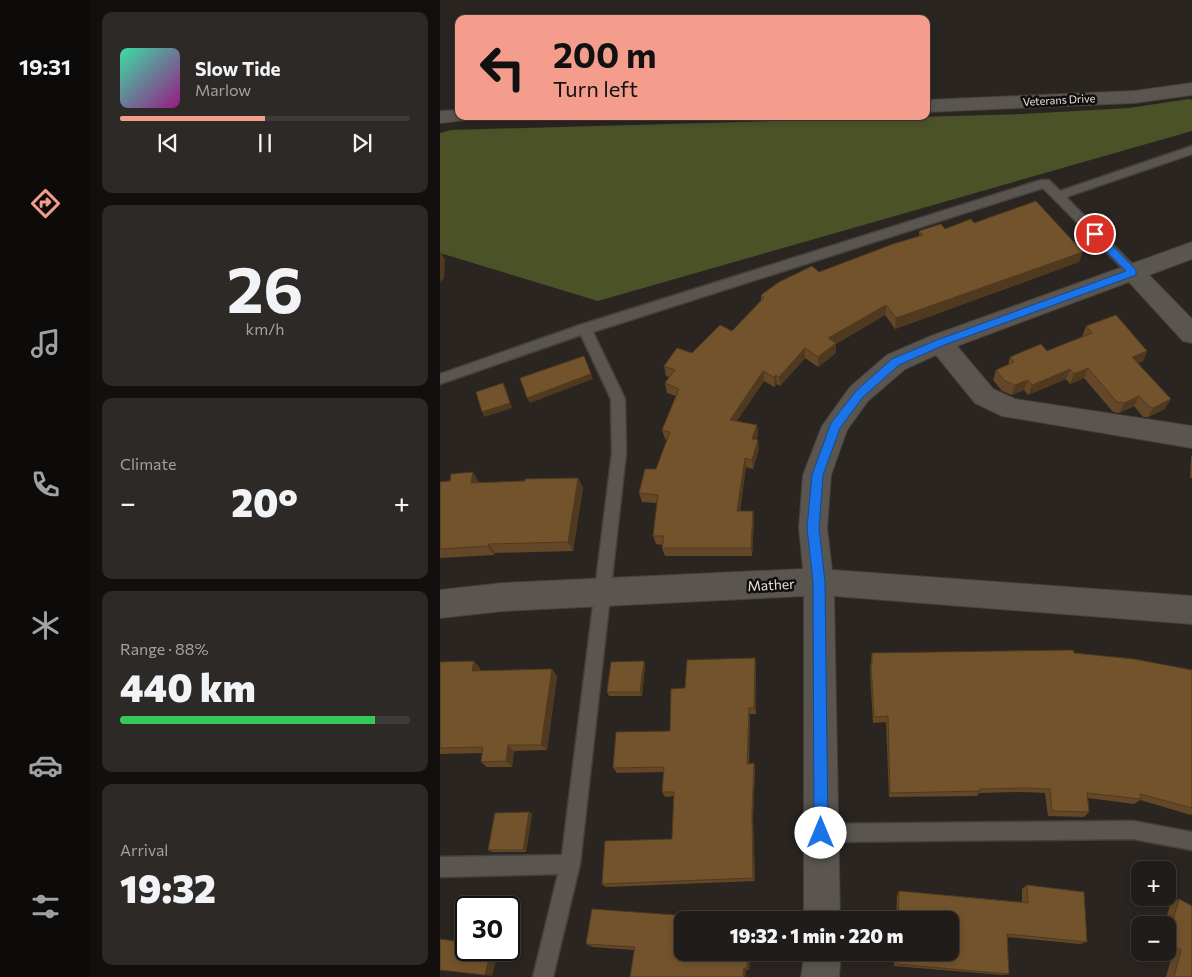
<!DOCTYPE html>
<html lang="en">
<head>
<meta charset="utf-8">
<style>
  :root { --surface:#201c19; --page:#2d2926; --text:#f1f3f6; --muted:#a2a1a2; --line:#3d3a38; --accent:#f49d8d }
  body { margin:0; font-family:Commissioner,sans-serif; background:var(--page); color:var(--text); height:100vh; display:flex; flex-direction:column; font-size:19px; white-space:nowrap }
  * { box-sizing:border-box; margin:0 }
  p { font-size:16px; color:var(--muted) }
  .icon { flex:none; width:28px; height:28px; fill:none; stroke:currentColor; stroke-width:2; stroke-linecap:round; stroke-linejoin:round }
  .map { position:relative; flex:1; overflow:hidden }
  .sheet { display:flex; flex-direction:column; gap:12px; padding:12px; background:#120f0e; width:350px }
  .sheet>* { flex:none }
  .hud { position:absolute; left:15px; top:15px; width:475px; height:105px; border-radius:10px; box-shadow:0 2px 8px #0003,0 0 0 1px var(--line); background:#f49d8d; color:#111; overflow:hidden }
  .controls { position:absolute; left:691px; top:861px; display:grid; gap:10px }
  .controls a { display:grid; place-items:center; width:45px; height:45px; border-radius:10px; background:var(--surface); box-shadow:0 2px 8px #0003,0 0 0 1px var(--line); font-size:25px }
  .speed { position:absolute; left:15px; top:896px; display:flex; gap:10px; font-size:25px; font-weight:700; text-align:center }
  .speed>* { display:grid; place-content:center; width:65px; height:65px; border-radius:50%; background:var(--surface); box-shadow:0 2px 8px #0003,0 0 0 1px var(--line); line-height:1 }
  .speed .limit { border:2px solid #111; border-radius:8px; background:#fff; color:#111 }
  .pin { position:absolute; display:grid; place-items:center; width:42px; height:42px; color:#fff; margin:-21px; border:2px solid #fff; border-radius:50%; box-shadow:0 1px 5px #0007 }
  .me { position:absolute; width:55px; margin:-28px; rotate:0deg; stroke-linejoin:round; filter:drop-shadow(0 0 4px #0008) }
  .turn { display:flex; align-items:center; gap:18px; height:105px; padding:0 15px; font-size:22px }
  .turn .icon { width:65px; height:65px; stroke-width:2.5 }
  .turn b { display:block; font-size:35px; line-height:42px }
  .big { font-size:38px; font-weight:800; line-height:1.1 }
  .sheet .tile { flex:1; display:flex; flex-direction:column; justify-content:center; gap:8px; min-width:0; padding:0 18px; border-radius:10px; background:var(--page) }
  .sheet .dial { align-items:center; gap:0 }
  .dial b { font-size:65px; line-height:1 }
  .song { display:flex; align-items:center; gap:15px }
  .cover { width:60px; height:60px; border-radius:8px; background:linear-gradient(135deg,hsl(160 70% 55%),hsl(310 70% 35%)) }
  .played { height:5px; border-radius:2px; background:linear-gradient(90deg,var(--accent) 50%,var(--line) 50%) }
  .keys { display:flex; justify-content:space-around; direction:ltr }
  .heat { display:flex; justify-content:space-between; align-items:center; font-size:28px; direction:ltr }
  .charge { height:8px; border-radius:4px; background:linear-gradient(90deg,#34c759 88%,var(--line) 0) }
  .trip { position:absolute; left:234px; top:911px; width:285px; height:50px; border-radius:10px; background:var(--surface); box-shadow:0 2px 8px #0003,0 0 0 1px var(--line); font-weight:800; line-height:50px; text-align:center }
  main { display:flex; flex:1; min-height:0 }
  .dock { display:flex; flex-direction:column; width:90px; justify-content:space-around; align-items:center; background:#0d0b0a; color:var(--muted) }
  .dock .icon { width:35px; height:35px }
  .dock .selected { color:var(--accent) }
  .dock b { font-size:22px; color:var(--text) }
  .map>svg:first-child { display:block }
</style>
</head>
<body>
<main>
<nav class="dock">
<b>19:31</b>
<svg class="icon selected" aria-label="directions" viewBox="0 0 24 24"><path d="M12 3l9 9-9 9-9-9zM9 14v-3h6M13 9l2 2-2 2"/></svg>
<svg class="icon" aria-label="music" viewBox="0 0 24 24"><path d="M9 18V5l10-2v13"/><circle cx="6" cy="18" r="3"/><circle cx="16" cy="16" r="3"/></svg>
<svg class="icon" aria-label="phone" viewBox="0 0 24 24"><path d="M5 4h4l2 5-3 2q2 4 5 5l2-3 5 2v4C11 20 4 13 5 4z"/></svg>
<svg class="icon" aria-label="climate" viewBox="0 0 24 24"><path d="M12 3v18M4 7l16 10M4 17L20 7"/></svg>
<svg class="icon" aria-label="car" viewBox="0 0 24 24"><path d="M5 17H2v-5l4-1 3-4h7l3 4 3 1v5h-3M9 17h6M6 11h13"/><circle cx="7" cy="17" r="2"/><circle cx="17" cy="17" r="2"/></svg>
<svg class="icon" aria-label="filters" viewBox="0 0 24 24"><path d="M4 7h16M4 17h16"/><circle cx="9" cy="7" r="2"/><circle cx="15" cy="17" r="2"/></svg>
</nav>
<section class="sheet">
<div class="tile">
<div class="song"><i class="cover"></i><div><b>Slow Tide</b><p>Marlow</p></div></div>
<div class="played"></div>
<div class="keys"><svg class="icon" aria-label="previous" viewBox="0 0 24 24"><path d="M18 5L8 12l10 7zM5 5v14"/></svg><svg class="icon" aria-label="pause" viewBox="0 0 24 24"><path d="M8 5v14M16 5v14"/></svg><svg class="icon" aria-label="next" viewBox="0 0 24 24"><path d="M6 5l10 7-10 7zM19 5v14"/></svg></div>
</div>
<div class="tile dial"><b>26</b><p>km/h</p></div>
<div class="tile"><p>Climate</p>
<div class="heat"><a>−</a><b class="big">20°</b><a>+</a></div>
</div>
<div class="tile"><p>Range · 88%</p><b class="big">440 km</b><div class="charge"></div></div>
<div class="tile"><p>Arrival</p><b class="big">19:32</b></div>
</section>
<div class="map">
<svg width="752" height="977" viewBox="0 0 752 977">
  <rect width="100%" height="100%" fill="#2a2521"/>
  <path fill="#4c5228" d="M749 99 752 100V131L158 301 0 253V133L11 130 583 114 689 108Z"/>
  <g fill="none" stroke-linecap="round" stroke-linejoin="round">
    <defs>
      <path id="lane" d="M752 146V154L626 197 697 269 699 272 697 275H689L603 188 153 332 185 399 186 453 140 864 113 977H93L118 874 0 877V857L122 855 172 453 171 399 141 335 0 384V374L140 325 601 180H609L620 191Z
        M693 821 752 832V850L693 839 381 842 374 840 372 833 374 826 381 824Z"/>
      <path id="street" d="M752 242V259L709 275 752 319V343L743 341 689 282 517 346 553 389 575 399 752 426V448L562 416 535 403 496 355 465 369 428 401 407 430 391 475 387 528 392 570 752 596V624L394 596 400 920H364V596L63 611 0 618V590L63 583 363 569 359 528 363 475 382 426 410 387 447 355 491 336Z
        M365 952H401L399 977H361Z"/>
      <path id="secondary" d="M752 83V95L694 103 486 112V100L694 91Z
        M19 110V116H29L26 120 0 123V111Z"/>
    </defs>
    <use href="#lane" stroke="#44413d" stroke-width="3"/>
    <use href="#street" stroke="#44413d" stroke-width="2"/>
    <use href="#secondary" stroke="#44413d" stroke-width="2"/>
    <use href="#lane" fill="#5a554f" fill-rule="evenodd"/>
    <use href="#street" fill="#5a554f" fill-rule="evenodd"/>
    <use href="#secondary" fill="#5a554f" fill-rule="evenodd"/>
  </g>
  <path fill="#634726" d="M534 223 639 262 455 329 445 315 396 344V353L378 367 365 358 340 386 337 384 334 387 324 381 296 421 317 425 318 435 316 439 319 449 313 469 306 467 300 511H313L314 519 312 556H225L222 548 223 545 216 544 213 536 217 503 202 502 199 493 216 469 227 440 225 439 222 430 236 396 227 393 225 383 229 377 226 376 224 366 252 353 292 331 321 300V295L379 272 479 236V231L505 229Z
    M646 326 707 351 703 361 697 363 725 409 708 417H703L694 406 679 413 673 412 644 378 630 384 626 379 588 395 584 390 572 395 562 391 553 380 556 370 568 365 570 357 607 351 642 337Z
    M752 455V478H750L751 457Z
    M138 478 143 488 133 551 55 553 54 555 0 558V482L39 483Z
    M432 653H634L752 670V814L751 815 700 800 694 804 648 798 649 812 644 817 608 816 605 793 582 792 539 793 537 796 449 797 446 722 433 723 430 671Z
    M315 658 316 665V714H310L309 764 314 763 315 769 313 818 315 881 166 887 162 884 232 839 234 796 225 797 222 792 224 772 177 773 173 768 230 731 245 688Z
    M204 661 205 665 202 696H169L167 692Z
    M0 662 40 668V671L112 669 117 676 107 750 74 751 72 767H47L41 762 42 753 0 754Z
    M89 812 92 814 86 852H52L48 850Z
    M587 885 647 942 640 944 567 937 569 974 563 975 454 966V952H510V920H456L457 895 459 891 582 902V889Z
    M739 899 752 977H726L733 952 728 949V925H724L731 902Z
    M152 909 242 952H311L309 970H306L305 977H190L194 950 153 947 146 944Z"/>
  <path fill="#503a1f" d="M0 251 5 260 4 278 0 282Z
    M643 252 639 262 455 329 456 318Z
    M446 305 445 315 396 344V353L378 367V357L388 338Z
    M365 348V358L340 386 339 377Z
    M707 351 703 361 687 367 692 357Z
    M648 368 644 378 630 384 634 374Z
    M630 369 626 379 588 395 592 385Z
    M323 371 324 381 291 430 290 420Z
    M151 374 153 379 90 403 87 398Z
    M336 375 337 384 334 387V377Z
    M588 380 584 390 572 395 575 385Z
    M63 383 66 388 72 408 44 417 42 412Z
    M699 396 694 406 679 413 684 403Z
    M731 399 725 409 708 417 713 408Z
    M317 425 318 435 313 448 312 439Z
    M318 440 319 449 313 469 312 460Z
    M305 458 306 467 298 519 297 511Z
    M33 472 39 482 37 493 31 483Z
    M138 478 143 488 133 551 128 542Z
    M313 511 314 519 312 556 311 548Z
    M49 544 55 553 54 555 48 546Z
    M315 658 316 665V714L314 708Z
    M34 661 40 668 39 678 32 671Z
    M204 661 205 665 202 696 200 692Z
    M112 669 117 676 107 750 101 745Z
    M309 708 310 714 308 769 307 764Z
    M68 745 74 751 72 767 66 761Z
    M314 763 315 769 313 818 315 881 313 878 312 813Z
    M89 812 92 814 86 852 83 850Z
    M51 950H59L52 976 45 975Z
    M308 952H311L309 970 307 968Z
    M304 968 306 970 305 977H303Z"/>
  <path fill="#73532c" stroke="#503a1f" d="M596 201 643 252 456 318 446 305 388 338 396 343 378 357 365 348 339 377 336 375 334 377 323 371 290 420 317 425 312 439 318 440 312 460 305 458 297 511H313L311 548H222L224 536H213L218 495 199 493 205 469H216L230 432 222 430 239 389 225 383 235 370 224 366 237 348 252 353 280 325 292 331 324 298 321 295 339 282 372 266 379 272 453 244 483 235 479 231 501 224 505 229 531 219 534 223Z
    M676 315 707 351 692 357 731 399 713 408 709 407 699 396 684 403 677 402 648 368 634 374 630 369 592 385 588 380 575 385 565 381 556 370 574 362 570 357 601 344 607 351 652 333 646 326Z
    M144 356 151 374 87 398 80 378Z
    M63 383 70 403 42 412 36 392Z
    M33 472 31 483 85 481V479L138 478 128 542 49 544 48 546 0 549V482L10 481 11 474Z
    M633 650 634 653 694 659 752 670V808L700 794 701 799 647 793 649 812 612 811 610 789 586 788 540 789 541 791 450 793 448 716 434 717 431 664H432V653Z
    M315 658 314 708H309L307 764 314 763 312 813 313 878 162 884 165 841 232 839 234 792H222L224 767 173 768 176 732 230 731 231 689 245 688 247 660Z
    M34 661 32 671 112 669 101 745H68L66 761 41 762 43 747 0 748V662Z
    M204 661 200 692H167L171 662Z
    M89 812 83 850H48L55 813Z
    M587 885 644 892 647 942 567 934 569 974 456 964 457 952H510V920H458L459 891 588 903Z
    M739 899 752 906V977H734L741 950 728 943V938Z
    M152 909 305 920H242V952H308L307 968H304L303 977H190L195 947 146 944Z
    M19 925 26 926V950H51L45 975 0 970V939L14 941Z"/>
  <path fill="#1a73e8" stroke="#114b97" d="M655 231 659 232 696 270V275L504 345 459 365 423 397 400 428 383 475 379 528 385 582 388 833 386 838 381 840 376 838 374 833 373 582 367 528 372 475 391 423 416 391 452 359 497 340 686 271 652 237V232Z"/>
  <g text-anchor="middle" stroke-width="5" stroke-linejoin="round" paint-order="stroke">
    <g font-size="11" fill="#e4e1de" stroke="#110f0d">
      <text transform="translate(619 100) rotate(-3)" y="4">Veterans Drive</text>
    </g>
    <g font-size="14" fill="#e4e1de" stroke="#110f0d">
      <text transform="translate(331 585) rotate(-3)" y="5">Mather</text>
    </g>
  </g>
</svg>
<div class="controls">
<a>+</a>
<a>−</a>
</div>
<div class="speed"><div class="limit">30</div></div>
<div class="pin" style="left:655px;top:234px;background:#d93025"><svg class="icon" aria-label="arrive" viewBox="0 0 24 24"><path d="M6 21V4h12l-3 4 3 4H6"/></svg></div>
<svg class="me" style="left:381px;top:833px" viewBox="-20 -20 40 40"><circle r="19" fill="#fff"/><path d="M0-13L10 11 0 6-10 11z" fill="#1a73e8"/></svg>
<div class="trip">19:32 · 1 min · 220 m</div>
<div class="hud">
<div class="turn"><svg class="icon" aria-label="left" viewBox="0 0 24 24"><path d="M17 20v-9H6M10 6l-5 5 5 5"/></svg><div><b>200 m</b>Turn left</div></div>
</div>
</div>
</main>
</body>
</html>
